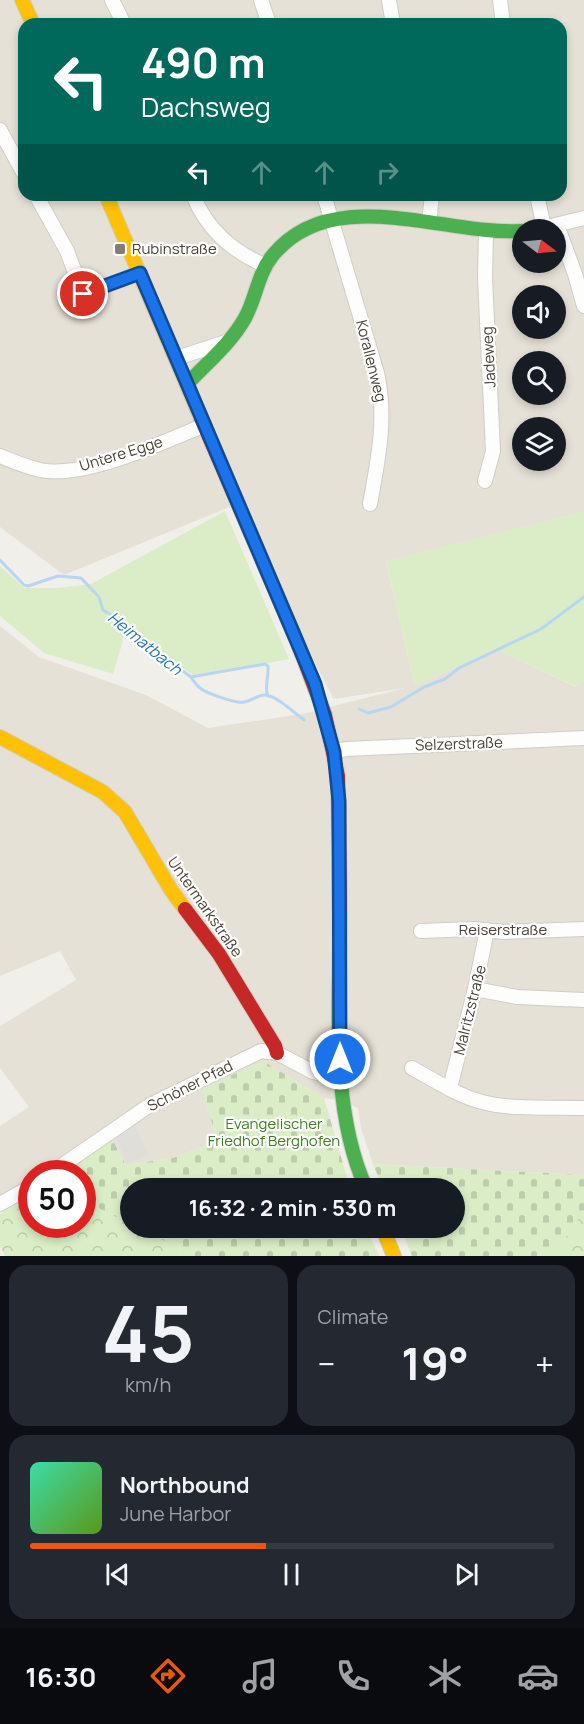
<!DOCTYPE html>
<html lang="en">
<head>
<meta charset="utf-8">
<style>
  :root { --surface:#171b24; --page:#242831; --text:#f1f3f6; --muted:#9ea1a6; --line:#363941; --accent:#ea580c }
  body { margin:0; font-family:Manrope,sans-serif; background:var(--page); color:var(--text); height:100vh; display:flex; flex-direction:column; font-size:22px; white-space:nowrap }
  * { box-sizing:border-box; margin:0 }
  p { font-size:20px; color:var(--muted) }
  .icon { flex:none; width:33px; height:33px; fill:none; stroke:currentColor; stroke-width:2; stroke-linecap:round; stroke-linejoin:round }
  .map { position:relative; height:1256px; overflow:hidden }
  .sheet { display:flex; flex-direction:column; gap:9px; padding:9px; background:#0d0f14; flex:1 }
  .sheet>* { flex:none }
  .top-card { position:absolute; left:18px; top:18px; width:549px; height:183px; border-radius:18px; box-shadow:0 3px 9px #0003; background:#00695c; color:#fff; overflow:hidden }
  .needle { width:39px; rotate:106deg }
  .buttons { position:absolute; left:512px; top:219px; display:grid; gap:12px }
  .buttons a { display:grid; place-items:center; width:54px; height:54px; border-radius:50%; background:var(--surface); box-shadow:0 3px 9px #0003; font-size:30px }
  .speed { position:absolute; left:18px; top:1160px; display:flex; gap:12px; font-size:30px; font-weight:700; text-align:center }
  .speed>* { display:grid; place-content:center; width:78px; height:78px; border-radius:50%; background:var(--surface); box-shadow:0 3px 9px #0003; line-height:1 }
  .speed .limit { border:9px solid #d22; background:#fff; color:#111 }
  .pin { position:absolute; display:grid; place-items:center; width:51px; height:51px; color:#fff; margin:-26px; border:3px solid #fff; border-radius:50%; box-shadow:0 2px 6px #0007 }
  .me { position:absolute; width:66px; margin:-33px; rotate:0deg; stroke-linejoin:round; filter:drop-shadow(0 0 4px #0008) }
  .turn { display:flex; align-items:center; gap:21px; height:126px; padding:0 24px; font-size:27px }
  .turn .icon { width:78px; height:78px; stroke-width:2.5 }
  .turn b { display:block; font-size:42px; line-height:51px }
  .lanes { display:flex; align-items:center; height:57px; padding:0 24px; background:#0003; justify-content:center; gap:30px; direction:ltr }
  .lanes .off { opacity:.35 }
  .big { font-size:45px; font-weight:700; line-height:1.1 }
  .sheet .tile { flex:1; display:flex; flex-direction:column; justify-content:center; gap:9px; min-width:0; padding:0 21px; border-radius:18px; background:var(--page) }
  .sheet .dial { align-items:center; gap:0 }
  .dial b { font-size:78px; line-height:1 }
  .song { display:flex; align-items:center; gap:18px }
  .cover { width:72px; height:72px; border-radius:9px; background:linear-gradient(135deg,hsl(160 70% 55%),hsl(90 70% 35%)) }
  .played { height:6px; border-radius:3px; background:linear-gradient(90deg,var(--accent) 45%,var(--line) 45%) }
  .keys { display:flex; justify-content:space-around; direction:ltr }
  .heat { display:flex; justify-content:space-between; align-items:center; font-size:33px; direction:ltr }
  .sheet .tiles { flex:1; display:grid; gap:9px; grid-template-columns:1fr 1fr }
  .tile:last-child { grid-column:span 2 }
  .trip { position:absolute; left:120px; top:1178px; width:345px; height:60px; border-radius:30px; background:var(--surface); box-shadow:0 3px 9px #0003; font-weight:700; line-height:60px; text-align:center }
  .dock { display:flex; height:96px; justify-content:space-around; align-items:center; background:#090b0e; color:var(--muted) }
  .dock .icon { width:42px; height:42px }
  .dock .on { color:var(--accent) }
  .dock b { font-size:27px; color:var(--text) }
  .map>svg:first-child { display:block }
</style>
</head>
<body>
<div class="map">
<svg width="584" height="1256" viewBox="0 0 584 1256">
  <defs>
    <pattern id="forest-crowns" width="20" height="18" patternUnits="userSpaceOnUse" patternTransform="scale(1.5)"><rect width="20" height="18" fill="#dbedc7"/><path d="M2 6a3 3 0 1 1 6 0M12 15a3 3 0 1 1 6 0" fill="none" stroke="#bdccac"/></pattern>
    <pattern id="cemetery-stones" width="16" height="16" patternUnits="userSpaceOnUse" patternTransform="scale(1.5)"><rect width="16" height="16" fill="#dbedc7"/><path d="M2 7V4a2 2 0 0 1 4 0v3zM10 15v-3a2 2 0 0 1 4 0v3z" fill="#bdccac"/></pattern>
  </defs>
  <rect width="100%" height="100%" fill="#f0efea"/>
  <path fill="#e5e1d6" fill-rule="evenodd" d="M0 0H584V512L386 562 415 686 496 649 576 687 584 681V1175L373 1164 361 1128 358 1108 342 1101 324 1098 263 1061 218 1141 173 1158 126 1165 107 1130 43 1173H32L31 1181 0 1199V1126L29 1107 0 1068V1026L76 980 60 951 0 976V626L39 657 146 695 208 728 302 714 405 688 334 699 232 506 64 575 0 527ZM24 24H561V195H24ZM522 230H555V262H522ZM522 296H555V328H522ZM522 362H555V394H522ZM522 428H555V460H522Z"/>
  <path fill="#dbedc7" d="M225 511 289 659 196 677 127 627 113 674 44 653 0 616V566L24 588H58L91 584Z
    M584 512V681L577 687 496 649 415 686 386 561Z"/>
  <path fill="url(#forest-crowns)" d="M31 1196 32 1224H82L83 1200 130 1224V1227H137L194 1256H5L0 1246V1214Z
    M584 1210V1256H553Z"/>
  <path fill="url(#cemetery-stones)" d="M263 1061 324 1098 350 1188H130V1224L83 1200 82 1173H64L112 1139 126 1165 173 1158 218 1141 201 1089Z
    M373 1164 584 1175V1210L553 1256H412L400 1227H454V1188H383Z
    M137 1227H366L379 1256H194Z"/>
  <path fill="#e0ded9" d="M135 1126 149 1155 127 1163 116 1138Z"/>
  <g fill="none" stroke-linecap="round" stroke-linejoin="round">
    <path stroke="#b6d6f2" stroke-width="3" d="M0 560 24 585 28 586 58 576 81 578 99 597 103 610 113 616H116L120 620 121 625 191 677C193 680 196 685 200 688 206 693 236 704 244 702 251 701 259 694 266 695 280 698 294 713 304 720
      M191 677 265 664 268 666C269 676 264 687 268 696
      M359 709 368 713 391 707 424 687 445 679 459 668 541 629 584 597"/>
    <defs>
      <path id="street" d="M112 0 124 24
        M261 0 269 24
        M389 0 393 24
        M500 0 503 24
        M0 130 24 174
        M36 195 67 251 83 294 140 273
        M193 195C207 230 232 251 266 266
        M324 195 377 373C387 418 378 460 370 504
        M537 195 544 228
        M429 222 432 195
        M557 225 575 274 584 306
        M535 230 584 218
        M177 358 226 342
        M0 456C12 461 26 467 40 470 85 479 163 442 205 425
        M485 481 493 451 485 278 486 232
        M334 751 347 749 584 738
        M421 931 474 929 503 932 584 929
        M475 989 517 997 584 1000
        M412 1068C434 1080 458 1096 482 1102 511 1110 553 1107 584 1108
        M450 1088 475 989 487 930
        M51 1173 150 1105 261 1051 277 1053 313 1072 340 1077
        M0 1204 32 1186"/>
      <path id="fast" d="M188 383C208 362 231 343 245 318 256 298 258 273 273 255 333 182 445 236 522 231
        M340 913C340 1001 329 1106 366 1188"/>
      <path id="slow" d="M22 0 33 24
        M106 195 201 418
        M0 737 103 792 125 812 171 890 185 909
        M382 1227 394 1256"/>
      <path id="jam" d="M201 418 297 641 325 715 338 776 340 913
        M185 909 219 954 275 1046 277 1053"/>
    </defs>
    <use href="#street" stroke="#cecdc7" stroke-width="16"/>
    <use href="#fast" stroke="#d0cdc0" stroke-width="16"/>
    <use href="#slow" stroke="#d0cdc0" stroke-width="16"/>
    <use href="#jam" stroke="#d0cdc0" stroke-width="16"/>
    <use href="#street" stroke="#fdfdfc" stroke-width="14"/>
    <use href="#fast" stroke="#4caf50" stroke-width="14"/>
    <use href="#slow" stroke="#ffc107" stroke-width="14"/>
    <use href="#jam" stroke="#c62828" stroke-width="14"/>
  </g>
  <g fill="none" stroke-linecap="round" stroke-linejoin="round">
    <defs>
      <path id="route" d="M83 294 140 273 315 684 334 752 339 801 340 1059"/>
    </defs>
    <use href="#route" stroke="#114b97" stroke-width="15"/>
    <use href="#route" stroke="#1a73e8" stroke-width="10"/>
  </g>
  <rect fill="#827e74" stroke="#fff" stroke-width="2" x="114" y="243" width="12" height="12" rx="3"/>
  <g text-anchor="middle" stroke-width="4.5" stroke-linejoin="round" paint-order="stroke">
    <g font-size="15" fill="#474135" stroke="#fff" text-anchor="start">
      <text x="132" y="254">Rubinstraße</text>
    </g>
    <g font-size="15" fill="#474135" stroke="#fff">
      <text transform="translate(489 357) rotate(-93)" y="5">Jadeweg</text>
      <text transform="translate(371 361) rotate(76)" y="5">Korallenweg</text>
      <text transform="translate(121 454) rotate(-17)" y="5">Untere Egge</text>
      <text transform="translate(459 744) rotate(-2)" y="5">Selzerstraße</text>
      <text transform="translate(205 907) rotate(55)" y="5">Untermarkstraße</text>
      <text x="503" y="935">Reiserstraße</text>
      <text transform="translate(470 1010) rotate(-76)" y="5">Malritzstraße</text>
      <text transform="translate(190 1086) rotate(-27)" y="5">Schöner Pfad</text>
    </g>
    <g font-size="15" fill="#3f7d23" stroke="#fff">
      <text x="274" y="1129">Evangelischer<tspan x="274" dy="17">Friedhof Berghofen</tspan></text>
    </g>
    <g font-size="16" font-style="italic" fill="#2672bb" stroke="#fff">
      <text transform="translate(145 643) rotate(39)" y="6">Heimatbach</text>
    </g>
  </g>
</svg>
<div class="buttons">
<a><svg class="needle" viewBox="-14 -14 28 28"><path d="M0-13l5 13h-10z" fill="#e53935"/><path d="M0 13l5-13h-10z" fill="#9ea1a6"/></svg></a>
<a><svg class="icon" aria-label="sound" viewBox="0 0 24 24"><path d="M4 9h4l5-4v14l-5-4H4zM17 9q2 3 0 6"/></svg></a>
<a><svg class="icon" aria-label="search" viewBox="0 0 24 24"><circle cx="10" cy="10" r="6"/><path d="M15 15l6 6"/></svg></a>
<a><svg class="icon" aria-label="layers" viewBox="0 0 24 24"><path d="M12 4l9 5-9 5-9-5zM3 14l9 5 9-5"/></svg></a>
</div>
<div class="speed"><div class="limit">50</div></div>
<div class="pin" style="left:83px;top:294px;background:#d93025"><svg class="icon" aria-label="arrive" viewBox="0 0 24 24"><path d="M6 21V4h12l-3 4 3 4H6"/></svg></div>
<svg class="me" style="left:340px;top:1059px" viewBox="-20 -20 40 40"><circle r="17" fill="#1a73e8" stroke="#fff" stroke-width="3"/><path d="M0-11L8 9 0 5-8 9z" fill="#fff"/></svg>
<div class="trip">16:32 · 2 min · 530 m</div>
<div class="top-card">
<div class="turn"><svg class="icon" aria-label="left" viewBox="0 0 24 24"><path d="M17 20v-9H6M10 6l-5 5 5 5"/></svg><div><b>490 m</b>Dachsweg</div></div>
<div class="lanes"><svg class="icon" aria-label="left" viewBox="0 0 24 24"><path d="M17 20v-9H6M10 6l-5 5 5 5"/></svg><svg class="icon off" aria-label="ahead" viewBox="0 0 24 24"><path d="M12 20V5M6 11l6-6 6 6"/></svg><svg class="icon off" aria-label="ahead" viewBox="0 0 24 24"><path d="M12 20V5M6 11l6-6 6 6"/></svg><svg class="icon off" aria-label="right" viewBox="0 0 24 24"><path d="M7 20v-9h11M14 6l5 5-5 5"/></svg></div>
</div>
</div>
<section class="sheet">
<div class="tiles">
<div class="tile dial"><b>45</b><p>km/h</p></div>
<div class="tile"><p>Climate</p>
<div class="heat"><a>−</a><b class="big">19°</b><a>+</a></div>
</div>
<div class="tile">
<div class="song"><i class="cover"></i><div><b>Northbound</b><p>June Harbor</p></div></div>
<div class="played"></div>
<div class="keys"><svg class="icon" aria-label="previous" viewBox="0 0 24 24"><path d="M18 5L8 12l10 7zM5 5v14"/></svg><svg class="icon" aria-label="pause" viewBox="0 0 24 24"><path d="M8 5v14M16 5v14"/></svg><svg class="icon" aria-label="next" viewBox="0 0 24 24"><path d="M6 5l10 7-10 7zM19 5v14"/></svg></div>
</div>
</div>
</section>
<nav class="dock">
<b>16:30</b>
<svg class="icon on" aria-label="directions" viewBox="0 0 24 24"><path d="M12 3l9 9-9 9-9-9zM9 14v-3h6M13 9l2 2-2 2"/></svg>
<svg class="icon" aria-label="music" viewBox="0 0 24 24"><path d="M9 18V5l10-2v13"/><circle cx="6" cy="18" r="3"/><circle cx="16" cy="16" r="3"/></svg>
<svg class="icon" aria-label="phone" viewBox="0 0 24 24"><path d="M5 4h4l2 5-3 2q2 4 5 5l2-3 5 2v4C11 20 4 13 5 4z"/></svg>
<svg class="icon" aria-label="climate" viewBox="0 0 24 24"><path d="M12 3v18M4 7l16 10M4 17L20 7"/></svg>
<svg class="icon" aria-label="car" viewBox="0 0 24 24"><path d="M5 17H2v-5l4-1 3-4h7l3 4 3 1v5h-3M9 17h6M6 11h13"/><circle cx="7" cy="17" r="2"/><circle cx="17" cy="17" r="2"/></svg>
</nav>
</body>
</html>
